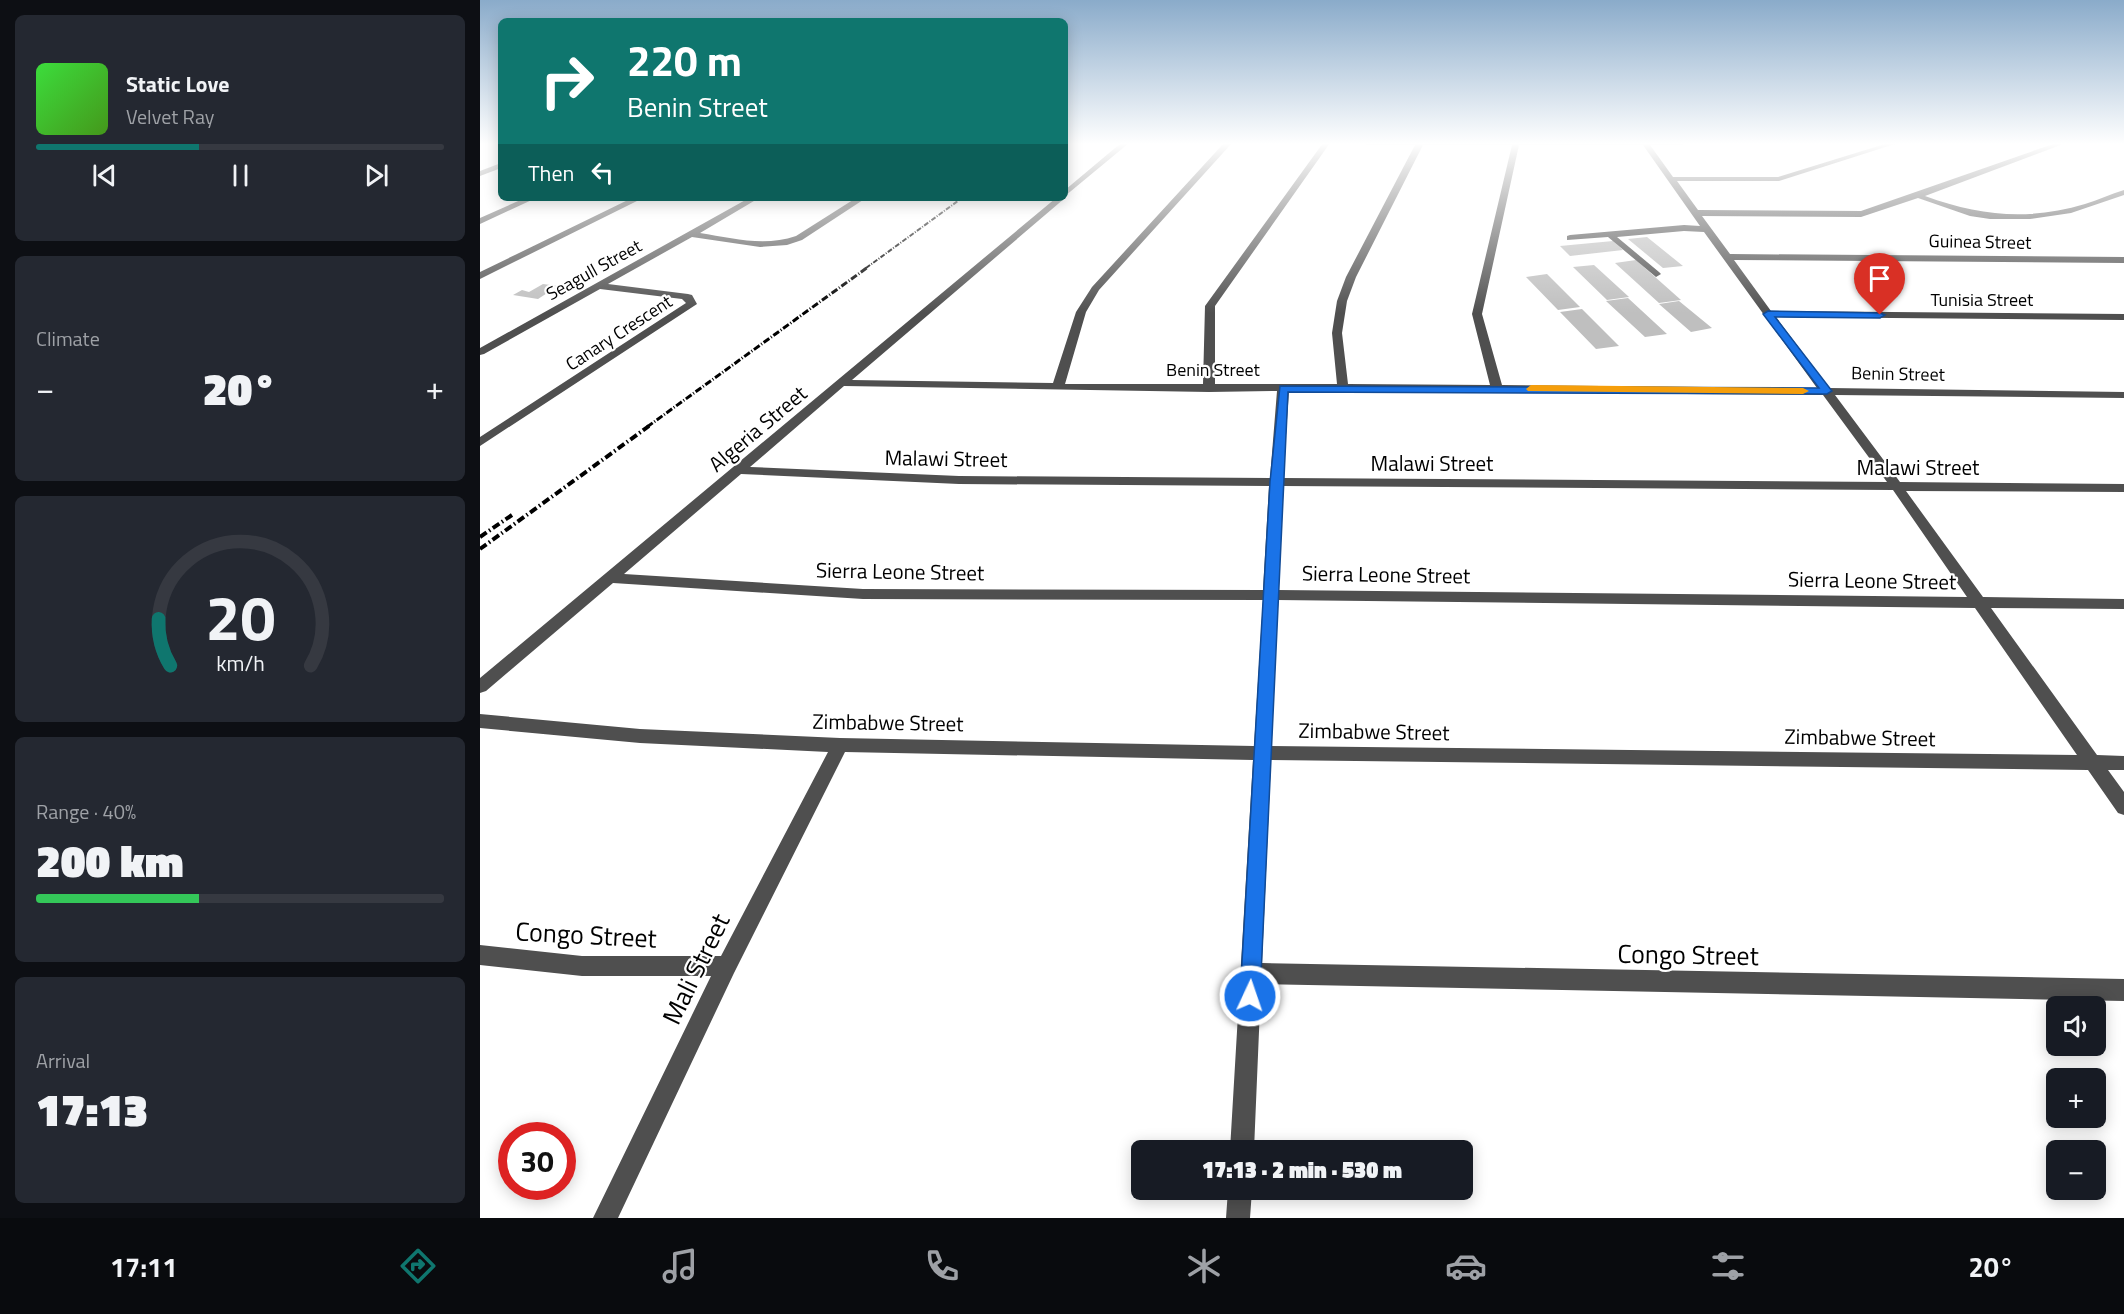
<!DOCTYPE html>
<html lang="en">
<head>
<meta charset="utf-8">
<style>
  :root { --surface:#171b24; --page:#242831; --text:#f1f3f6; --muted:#9ea1a6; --line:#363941; --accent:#0f766e }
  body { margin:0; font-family:"Titillium Web",sans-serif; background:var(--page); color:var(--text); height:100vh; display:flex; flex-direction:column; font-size:22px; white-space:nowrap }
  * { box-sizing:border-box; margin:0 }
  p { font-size:20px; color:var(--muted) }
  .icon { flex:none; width:33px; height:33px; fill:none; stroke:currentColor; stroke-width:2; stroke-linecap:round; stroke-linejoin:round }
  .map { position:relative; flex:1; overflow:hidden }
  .details { display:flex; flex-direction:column; gap:15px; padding:15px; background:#0d0f14; width:480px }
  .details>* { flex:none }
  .banner { position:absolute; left:18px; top:18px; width:570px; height:183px; border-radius:9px; box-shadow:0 3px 15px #0003; background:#0f766e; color:#fff; overflow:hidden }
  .tools { position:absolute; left:1566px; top:996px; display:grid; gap:12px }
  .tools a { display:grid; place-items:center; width:60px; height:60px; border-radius:9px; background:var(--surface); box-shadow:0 3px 15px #0003; font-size:30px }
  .speed { position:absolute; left:18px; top:1122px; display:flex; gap:12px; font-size:30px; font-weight:700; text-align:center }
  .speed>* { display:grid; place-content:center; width:78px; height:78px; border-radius:50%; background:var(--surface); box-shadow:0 3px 15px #0003; line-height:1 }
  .speed .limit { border:9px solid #d22; background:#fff; color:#111 }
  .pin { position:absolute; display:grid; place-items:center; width:51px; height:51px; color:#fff; margin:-62px -26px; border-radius:50% 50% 50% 0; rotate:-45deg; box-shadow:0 0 6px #0007 }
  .pin .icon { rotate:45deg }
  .me { position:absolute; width:66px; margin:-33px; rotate:3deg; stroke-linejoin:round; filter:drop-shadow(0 0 4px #0008) }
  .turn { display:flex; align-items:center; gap:21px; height:126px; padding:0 30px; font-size:27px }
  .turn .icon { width:78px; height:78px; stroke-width:2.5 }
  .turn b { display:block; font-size:42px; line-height:51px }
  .then { display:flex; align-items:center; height:57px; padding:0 30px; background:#0003; gap:12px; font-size:22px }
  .big { font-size:45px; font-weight:800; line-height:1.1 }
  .details .widget { flex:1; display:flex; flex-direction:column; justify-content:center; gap:9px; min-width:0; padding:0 21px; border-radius:9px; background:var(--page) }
  .details .dial { align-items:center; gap:0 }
  .dial svg { height:156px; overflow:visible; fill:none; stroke:var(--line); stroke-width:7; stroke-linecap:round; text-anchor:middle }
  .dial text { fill:var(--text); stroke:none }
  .song { display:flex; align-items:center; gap:18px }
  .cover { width:72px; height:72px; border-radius:9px; background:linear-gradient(135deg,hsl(120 70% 55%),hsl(100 70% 35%)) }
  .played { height:6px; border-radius:3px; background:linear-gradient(90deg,var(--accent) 40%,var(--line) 40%) }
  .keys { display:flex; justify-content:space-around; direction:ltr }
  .heat { display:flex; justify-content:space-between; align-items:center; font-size:33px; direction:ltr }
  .charge { height:9px; border-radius:4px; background:linear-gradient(90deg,#34c759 40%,var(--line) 0) }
  .trip { position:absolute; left:651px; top:1140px; width:342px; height:60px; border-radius:9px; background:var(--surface); box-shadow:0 3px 15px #0003; font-weight:800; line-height:60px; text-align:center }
  .menu { display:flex; height:96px; justify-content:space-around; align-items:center; background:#090b0e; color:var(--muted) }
  .menu .icon { width:42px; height:42px }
  .menu .current { color:var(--accent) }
  .menu b { font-size:27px; color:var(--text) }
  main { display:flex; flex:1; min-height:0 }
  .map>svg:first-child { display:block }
</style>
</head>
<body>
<main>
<section class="details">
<div class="widget">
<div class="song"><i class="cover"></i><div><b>Static Love</b><p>Velvet Ray</p></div></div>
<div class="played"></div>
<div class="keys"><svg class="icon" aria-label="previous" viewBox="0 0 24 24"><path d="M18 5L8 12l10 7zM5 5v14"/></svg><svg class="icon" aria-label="pause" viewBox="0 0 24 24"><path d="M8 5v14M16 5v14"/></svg><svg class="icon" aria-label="next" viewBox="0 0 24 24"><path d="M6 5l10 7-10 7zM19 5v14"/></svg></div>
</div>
<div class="widget"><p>Climate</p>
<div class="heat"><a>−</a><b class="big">20°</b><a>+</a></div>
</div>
<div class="widget dial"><svg viewBox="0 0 100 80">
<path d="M14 69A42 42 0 1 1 86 69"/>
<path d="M14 69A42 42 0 0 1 8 45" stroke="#0f766e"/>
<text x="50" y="56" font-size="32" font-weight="700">20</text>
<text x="50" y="72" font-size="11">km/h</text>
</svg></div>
<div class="widget"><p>Range · 40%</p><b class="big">200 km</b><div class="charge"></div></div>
<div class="widget"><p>Arrival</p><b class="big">17:13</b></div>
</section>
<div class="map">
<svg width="1644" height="1218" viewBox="0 0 1644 1218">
  <rect width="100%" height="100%" fill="#fff"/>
  <path fill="#bfbfbf" d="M1167 237 1203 266 1183 268 1148 239Z
    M1133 241 1143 250 1090 256 1080 246Z
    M1156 260 1201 300 1179 303 1135 263Z
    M1114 265 1149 297 1127 300 1093 267Z
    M1067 274 1100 307 1078 310 1046 277Z
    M63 284 78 286 58 299 33 295 42 290 49 292Z
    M1148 298 1187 334 1165 337 1126 301Z
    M1199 301 1232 328 1211 332 1179 304Z
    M1102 309 1139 346 1116 349 1080 312Z"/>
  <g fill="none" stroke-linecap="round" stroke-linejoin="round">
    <path fill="#4f4f4f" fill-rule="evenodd" d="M641 143H649L585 196V190Z
      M744 143H752L619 290 606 312 585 384H723L725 306 843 143H850L735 306V384H857L852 333 857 301 866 277 935 145H886L883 143H1205L1202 145H1170L1193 177H1298L1408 143H1418L1299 181H1197L1218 210 1381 211 1576 143H1586L1445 196C1500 216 1548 221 1605 204 1618 200 1631 194 1644 190V195L1591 213 1550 219H1510L1490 216 1438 198 1381 217 1222 216 1250 254 1644 257V263L1254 260 1291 311 1644 314V320L1296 317 1349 388 1644 392V398L1355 395 1420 482 1644 484V492L1426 491 1503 597 1644 599V609L1511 608 1617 755 1644 756V770H1628L1644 792V815L1638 813 1608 770 791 760 782 963 1644 979V1001L781 984 774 1150H750L773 760 365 752 254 973 138 1218H113L231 976H102L0 965V945L102 956H241L348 752 160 743 0 728V714L160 729 360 738 774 746 783 600 383 599 133 583 6 691 0 693V678L576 198H585L372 380 573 383 596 312 612 287ZM943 145H1032L992 314 1010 385 868 384 862 333 867 301 876 277ZM1039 145H1163L1220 226 1204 225 1090 235 1087 236V240L1128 237 1176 277 1181 274 1179 272 1137 237 1204 231 1224 232 1337 388 1022 385 1002 314ZM364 386 729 392 797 391 790 478 479 476 270 467ZM809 391 1343 395 1407 482 803 478ZM261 474 479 484 789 486 783 590 383 589 144 574ZM802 486 1413 490 1487 597 798 590ZM797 600 1495 608 1597 755 791 746Z
      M21 163V168L0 176V171Z
      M45 198H56L0 224V218Z
      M152 198H163L0 279V272Z
      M269 198H279L220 233C252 238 284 247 316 236L376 198H386L322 240 307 245 280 247 212 237 128 284 208 294 212 295 217 304 0 446V437L206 303 202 299 120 289 4 354 0 355V348Z
      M748 1190H772L770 1218H746Z"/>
    <path stroke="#000" stroke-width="2" stroke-dasharray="5 1.5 1 1.5" stroke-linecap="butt" d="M386 268 482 198"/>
    <path stroke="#000" stroke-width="3" stroke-dasharray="7 2 1 2" stroke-linecap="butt" d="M167 427 388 267"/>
    <path stroke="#000" stroke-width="4" stroke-dasharray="8 3 1.5 3" stroke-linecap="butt" d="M0 537 32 515
      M0 549 169 426"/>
  </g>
  <linearGradient id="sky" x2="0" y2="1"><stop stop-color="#8aabca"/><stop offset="0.46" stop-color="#fff"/><stop offset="1" stop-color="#fff" stop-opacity="0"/></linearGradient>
  <rect width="1644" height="313" fill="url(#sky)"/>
  <path fill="#1a73e8" stroke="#114b97" stroke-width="1.5" d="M1288 311 1400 313 1405 315 1400 318 1295 317 1352 391 1347 394 808 392 780 996 777 1002 770 1005 763 1002 760 996 790 482 800 386 1339 388 1283 314Z"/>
  <path fill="#f59e0b" d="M1051 385 1323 388 1329 391 1323 394 1048 391 1046 389Z"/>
  <g text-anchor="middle" stroke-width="4.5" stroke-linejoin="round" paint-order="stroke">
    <g font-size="18" fill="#000" stroke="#fff">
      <text transform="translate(1500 242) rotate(1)" y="6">Guinea Street</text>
      <text transform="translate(114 270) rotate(-29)" y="6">Seagull Street</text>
      <text x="1502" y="306">Tunisia Street</text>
      <text transform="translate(139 333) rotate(-33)" y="6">Canary Crescent</text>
      <text x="733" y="376">Benin Street</text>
      <text transform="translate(1418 374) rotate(1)" y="6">Benin Street</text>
    </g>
    <g font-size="21" fill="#000" stroke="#fff">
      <text transform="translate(278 429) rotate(-40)" y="7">Algeria Street</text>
      <text transform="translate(466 459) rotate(1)" y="7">Malawi Street</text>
      <text x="952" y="471">Malawi Street</text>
      <text x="1438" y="475">Malawi Street</text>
      <text transform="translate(420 572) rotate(1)" y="7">Sierra Leone Street</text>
      <text transform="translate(906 575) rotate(1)" y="7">Sierra Leone Street</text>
      <text transform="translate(1392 581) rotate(1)" y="7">Sierra Leone Street</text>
      <text transform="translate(408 723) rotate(1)" y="7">Zimbabwe Street</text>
      <text transform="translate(894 732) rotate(1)" y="7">Zimbabwe Street</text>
      <text transform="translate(1380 738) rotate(1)" y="7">Zimbabwe Street</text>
    </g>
    <g font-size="26" fill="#000" stroke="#fff">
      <text transform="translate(106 935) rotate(3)" y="9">Congo Street</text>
      <text transform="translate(1208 955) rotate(1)" y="9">Congo Street</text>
      <text transform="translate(216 969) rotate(-64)" y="9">Mali Street</text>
    </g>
  </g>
</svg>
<div class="tools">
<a><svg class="icon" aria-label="sound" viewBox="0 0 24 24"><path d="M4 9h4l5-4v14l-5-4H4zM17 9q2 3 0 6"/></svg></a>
<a>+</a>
<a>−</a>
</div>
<div class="speed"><div class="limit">30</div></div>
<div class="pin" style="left:1400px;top:315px;background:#d93025"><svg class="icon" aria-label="arrive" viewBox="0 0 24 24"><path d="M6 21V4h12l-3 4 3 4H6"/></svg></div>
<svg class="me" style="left:770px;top:996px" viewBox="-20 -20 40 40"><circle r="17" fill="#1a73e8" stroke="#fff" stroke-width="3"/><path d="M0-11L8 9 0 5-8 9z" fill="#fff"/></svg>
<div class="trip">17:13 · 2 min · 530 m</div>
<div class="banner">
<div class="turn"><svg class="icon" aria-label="right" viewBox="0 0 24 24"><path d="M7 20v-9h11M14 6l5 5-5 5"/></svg><div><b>220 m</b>Benin Street</div></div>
<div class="then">Then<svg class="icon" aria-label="left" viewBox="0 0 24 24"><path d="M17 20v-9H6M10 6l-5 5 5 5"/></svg></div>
</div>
</div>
</main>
<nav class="menu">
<b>17:11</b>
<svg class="icon current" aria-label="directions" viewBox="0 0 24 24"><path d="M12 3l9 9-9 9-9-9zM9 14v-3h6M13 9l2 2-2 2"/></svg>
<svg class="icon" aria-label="music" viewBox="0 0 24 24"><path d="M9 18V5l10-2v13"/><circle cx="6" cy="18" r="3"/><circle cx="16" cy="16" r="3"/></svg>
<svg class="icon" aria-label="phone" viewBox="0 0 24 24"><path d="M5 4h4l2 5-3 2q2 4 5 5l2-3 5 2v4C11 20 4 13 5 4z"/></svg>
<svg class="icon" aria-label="climate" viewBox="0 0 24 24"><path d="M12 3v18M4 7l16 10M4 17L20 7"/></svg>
<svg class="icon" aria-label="car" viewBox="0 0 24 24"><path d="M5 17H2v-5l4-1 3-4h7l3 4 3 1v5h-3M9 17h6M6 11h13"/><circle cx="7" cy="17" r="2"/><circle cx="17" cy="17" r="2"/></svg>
<svg class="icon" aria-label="filters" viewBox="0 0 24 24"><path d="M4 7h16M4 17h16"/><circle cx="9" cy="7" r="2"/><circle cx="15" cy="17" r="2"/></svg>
<b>20°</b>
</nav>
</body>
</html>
